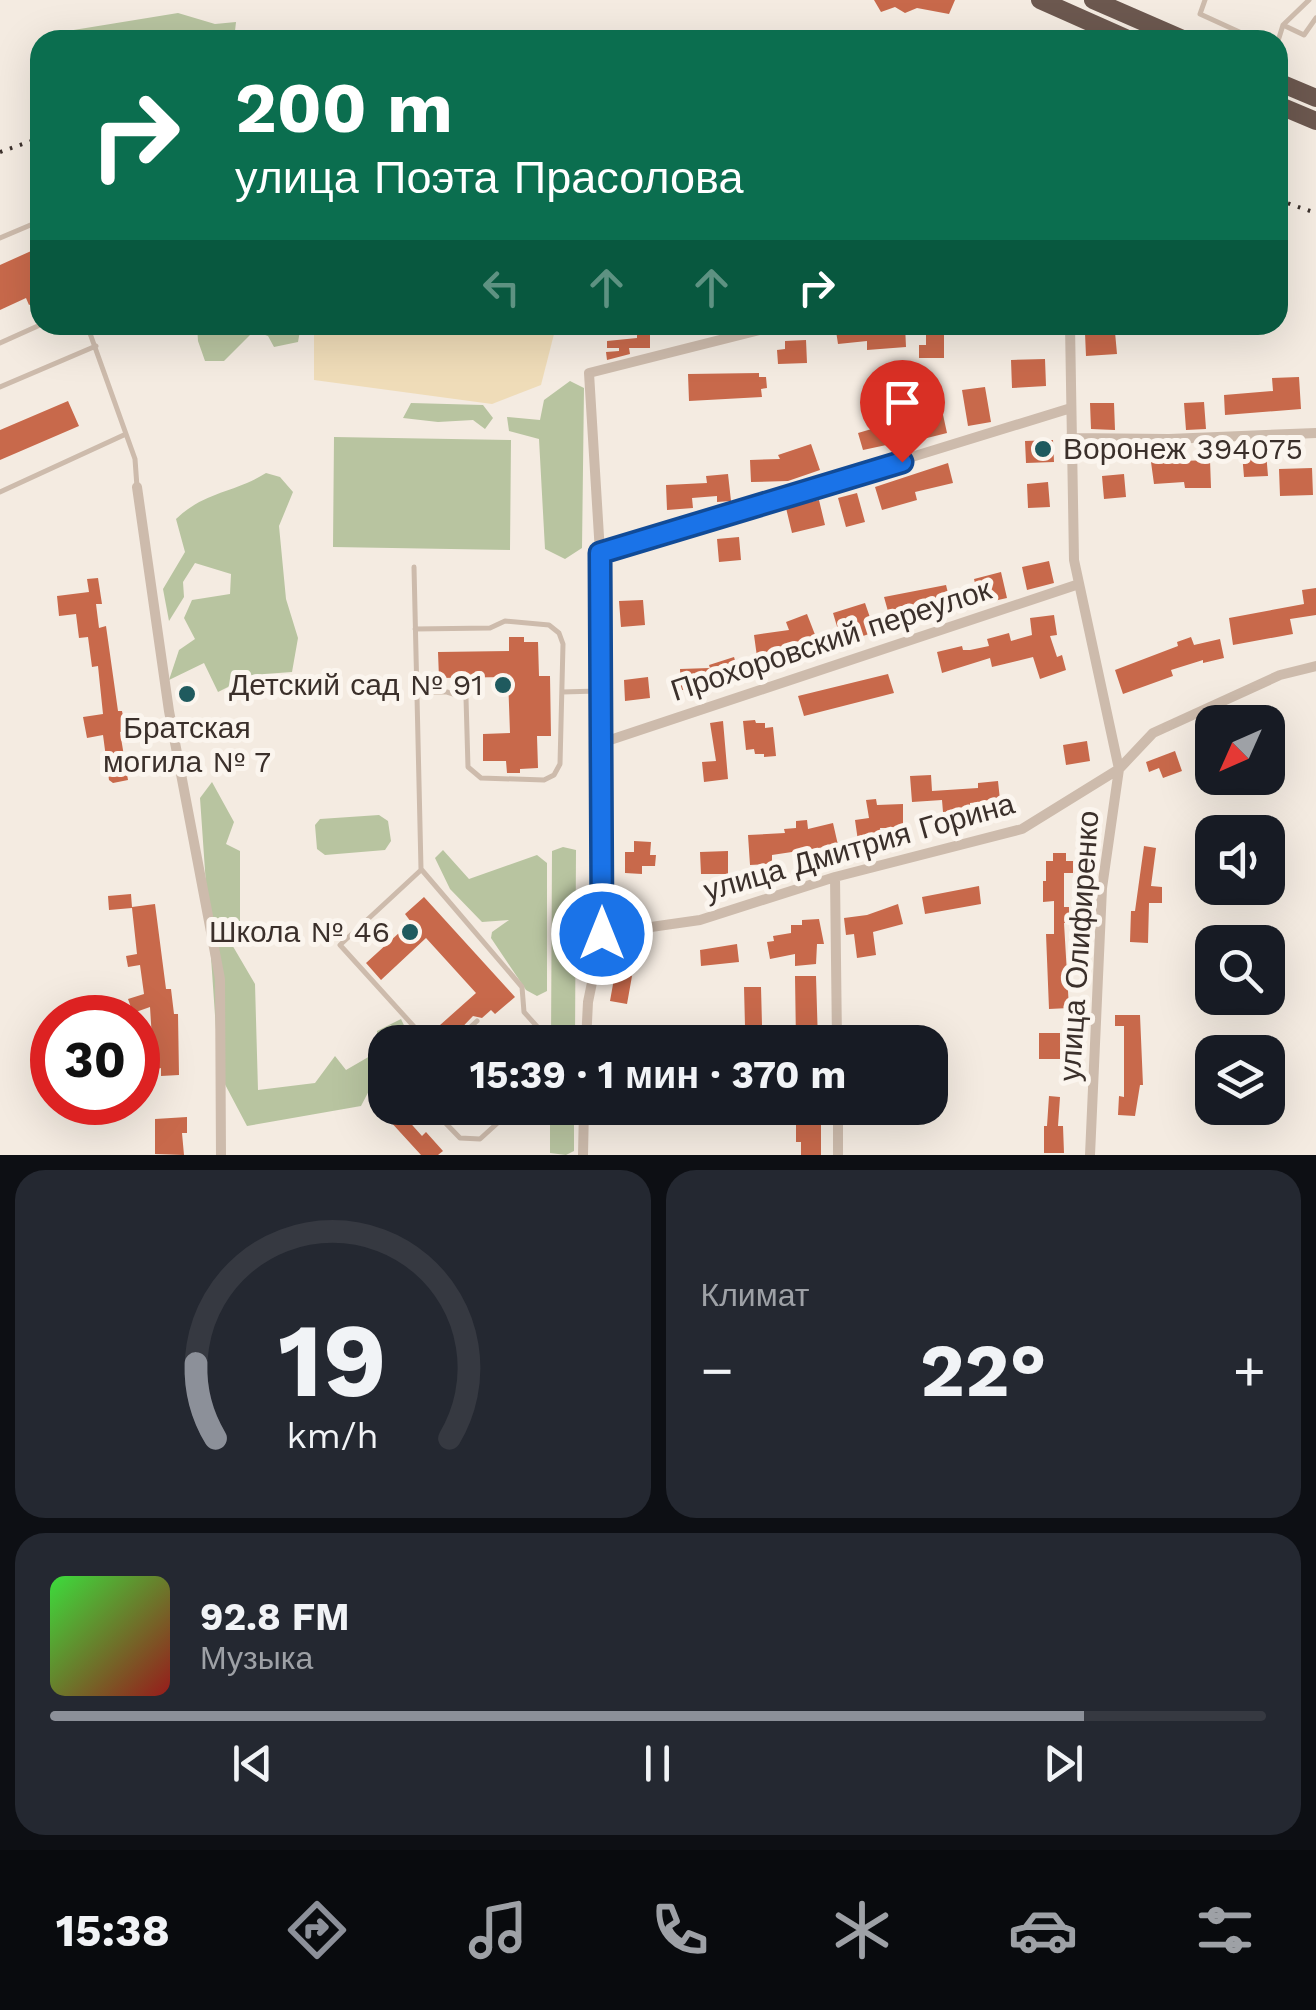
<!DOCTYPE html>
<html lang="ru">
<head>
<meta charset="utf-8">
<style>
  :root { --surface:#171b24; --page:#242831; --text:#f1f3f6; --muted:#9ea1a6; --line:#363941; --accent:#8c9099 }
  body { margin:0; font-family:"Work Sans",sans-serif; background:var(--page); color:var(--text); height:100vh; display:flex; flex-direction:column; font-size:38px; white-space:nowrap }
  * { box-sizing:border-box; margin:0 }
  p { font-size:32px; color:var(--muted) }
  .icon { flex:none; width:55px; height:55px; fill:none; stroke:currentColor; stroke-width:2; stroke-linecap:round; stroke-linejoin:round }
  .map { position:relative; height:1155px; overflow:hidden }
  .panel { display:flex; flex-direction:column; gap:15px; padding:15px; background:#0d0f14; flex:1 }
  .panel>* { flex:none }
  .hud { position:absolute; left:30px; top:30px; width:1258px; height:305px; border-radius:30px; box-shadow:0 10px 40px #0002; background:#0b6e4f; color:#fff; overflow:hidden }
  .needle { width:65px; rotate:225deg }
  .tools { position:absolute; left:1195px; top:705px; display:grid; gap:20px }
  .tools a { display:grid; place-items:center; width:90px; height:90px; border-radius:20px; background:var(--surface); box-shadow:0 10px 40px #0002; font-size:50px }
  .speed { position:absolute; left:30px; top:995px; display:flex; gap:20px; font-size:50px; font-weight:700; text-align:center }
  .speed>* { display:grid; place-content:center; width:130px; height:130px; border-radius:50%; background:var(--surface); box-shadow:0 10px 40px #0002; line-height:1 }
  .speed .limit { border:15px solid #d22; background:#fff; color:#111 }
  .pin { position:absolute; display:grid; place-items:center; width:85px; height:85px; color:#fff; margin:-102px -42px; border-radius:50% 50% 50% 0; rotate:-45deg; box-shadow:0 0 10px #0007 }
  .pin .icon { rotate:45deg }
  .me { position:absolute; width:110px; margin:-55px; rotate:0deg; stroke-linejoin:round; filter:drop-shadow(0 0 8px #0008) }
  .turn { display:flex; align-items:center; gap:35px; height:210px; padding:0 40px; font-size:45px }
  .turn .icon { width:130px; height:130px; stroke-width:2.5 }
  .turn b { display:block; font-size:70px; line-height:85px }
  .lanes { display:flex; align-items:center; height:95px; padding:0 40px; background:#0003; justify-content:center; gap:50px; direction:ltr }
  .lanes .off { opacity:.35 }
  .big { font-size:75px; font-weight:700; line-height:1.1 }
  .panel .tile { flex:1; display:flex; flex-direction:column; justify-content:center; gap:15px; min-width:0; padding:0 35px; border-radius:30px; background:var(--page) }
  .panel .dial { align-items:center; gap:0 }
  .dial svg { height:260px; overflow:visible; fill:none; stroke:var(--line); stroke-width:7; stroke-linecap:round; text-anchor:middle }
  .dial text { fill:var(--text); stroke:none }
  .song { display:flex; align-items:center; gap:30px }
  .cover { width:120px; height:120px; border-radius:15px; background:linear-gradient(135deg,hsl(120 70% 55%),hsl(0 70% 35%)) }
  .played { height:10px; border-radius:5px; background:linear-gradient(90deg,var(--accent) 85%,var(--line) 85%) }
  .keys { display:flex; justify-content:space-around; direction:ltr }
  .heat { display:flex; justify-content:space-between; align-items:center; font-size:55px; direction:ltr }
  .panel .tiles { flex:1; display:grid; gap:15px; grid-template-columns:1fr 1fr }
  .tile:last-child { grid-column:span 2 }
  .trip { position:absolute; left:368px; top:1025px; width:580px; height:100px; border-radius:30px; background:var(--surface); box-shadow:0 10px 40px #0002; font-weight:700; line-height:100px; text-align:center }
  .menu { display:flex; height:160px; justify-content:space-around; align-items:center; background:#090b0e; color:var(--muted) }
  .menu .icon { width:70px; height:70px }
  .menu .active { color:var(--accent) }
  .menu b { font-size:45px; color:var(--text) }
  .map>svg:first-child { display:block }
</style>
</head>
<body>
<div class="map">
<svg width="1316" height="1155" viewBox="0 0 1316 1155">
  <rect width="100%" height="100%" fill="#f4ebe1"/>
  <path fill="#b8c4a0" d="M178 13 215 24 236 22 234 40H45L49 34Z
    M197 325H301L298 342 274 347 268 336 254 331 224 361H205L198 341Z
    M570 381 584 388 582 548 565 559 545 549 539 439 509 431 507 417 540 420 544 400Z
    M411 403 483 405 493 418 485 429 473 420 438 422 403 418Z
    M334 437 511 440 510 550 333 547Z
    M266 473 280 477 293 492 279 526 286 599 298 638 292 672 252 675 218 692 204 663 169 680 179 650 195 639 184 618 192 600 230 594 231 574 195 563 183 582 184 597 169 621 163 589 185 552 176 519C205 491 234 493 266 473Z
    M212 782 234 822 226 844 240 851V923L231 943 255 984 258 1090 315 1083 335 1056 346 1070 377 1052V1031L401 1019 412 1042H385V1078L372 1085 361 1106 247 1126 219 1073 200 798Z
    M379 815 388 821 391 841 385 850 325 855 317 849 315 825 320 819Z
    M563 847 576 850 575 1042H551L552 851Z
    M443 850 469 879 537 855 547 863V991L537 996 526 990 491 938 492 932 509 920 482 922 450 889 435 858Z
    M550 1108H574V1151L566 1155 550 1153Z"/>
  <path fill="#efdcb8" d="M314 325H554V334L541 385 492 404 314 380Z"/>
  <path fill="#c8694b" d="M874 0H955L949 14 917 8 905 13 895 7 881 12Z
    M40 247V300L29 305 26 298 0 310V265Z
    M848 325H905L906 347 867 350V341L838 344 836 331H841V326Z
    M637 331H650V348H629L630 354 607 360 606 352 619 351V348H607V341L637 338Z
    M926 331H944V358H919V345H926Z
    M1115 332 1117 354 1086 356 1085 333Z
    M806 340 807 363 778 364 777 350 785 349V341Z
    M1045 359 1046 386 1012 388 1011 360Z
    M759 373V377H766L767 388 761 389 762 397 689 401 688 374Z
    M1299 377 1301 409 1225 415 1224 395 1273 391 1272 378Z
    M985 387 991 422 968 426 962 390Z
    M68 401 79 426 0 460V430Z
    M940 401 947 433 927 438 919 405Z
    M1204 402 1206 429 1186 430 1184 403Z
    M1090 403H1114L1115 430 1091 429Z
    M899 413 905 441 863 450 858 433 875 428 873 419Z
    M1053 440 1054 462 1026 463 1025 441Z
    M811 444 820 470 788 481 751 482 750 460 780 459 778 455Z
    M1266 452 1268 476 1244 477 1242 453Z
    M1210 460 1211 488H1185L1184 482 1154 484 1151 462Z
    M948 463 953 483 915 492 917 500 882 510 875 487Z
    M1312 468 1313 495 1280 496 1279 469Z
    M728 474 731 501 717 502V496L692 498 693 508 667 510 666 485 707 483 706 476Z
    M1124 474 1126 497 1104 499 1102 476Z
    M1048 482 1050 507 1028 508 1027 484Z
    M857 493 865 522 846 527 838 498Z
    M819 500 825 525 792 533 786 508Z
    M739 537 741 560 719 562 717 539Z
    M1049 561 1054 583 1027 590 1022 567Z
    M1001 572 1007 598 980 604 974 579Z
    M98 578 102 604H96L99 628 106 626 118 711H122L126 731 120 732 128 780 113 783 109 780 103 735 87 738 83 717 103 714 98 666 92 667 88 637 79 638 76 614 59 616 57 596 89 592 87 579Z
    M946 585 951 605 891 622 884 597Z
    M1316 588V615L1290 619 1293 634 1233 645 1229 618 1304 604 1302 590Z
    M643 600 645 625 621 627 619 601Z
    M865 603 875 632 842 643 833 613Z
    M807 614 819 645 787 660 758 664 754 635 789 630 786 622Z
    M1054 615 1057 635 1050 636 1057 657 1062 655 1066 670 1040 679 1033 657 992 667 990 658 942 673 937 652 962 646 963 650H970L989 646 987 639 1009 633 1011 641 1032 635 1030 618Z
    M509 637H524V642H538L539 676H550L551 736H537L538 768 520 769V773H507L506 761H483V734L510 733 508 677 439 678 438 652 509 651Z
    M1191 637 1194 645 1220 639 1224 658 1203 663V660L1171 670 1173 676 1123 694 1115 670 1178 646 1177 642Z
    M734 657 740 677 698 689 681 690 680 669 710 668 709 665Z
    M888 674 894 693 804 716 798 696Z
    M648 677 650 698 625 701 624 680Z
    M755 720 756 723H765V728L773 727 776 756 764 757V754H755L754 749 746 750 743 721Z
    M723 721 728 779 704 782 702 762 716 761 710 723Z
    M1087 741 1090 761 1066 765 1063 745Z
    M1175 751 1182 771 1163 778 1159 768 1149 772 1146 762Z
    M931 775 932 791 978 788V783L998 781 1000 800 970 803V810L943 812 942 800 912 802 910 776Z
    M876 799 877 805 903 804V828H880L881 838 858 841 855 820 869 818 866 800Z
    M807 820 808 829 833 823 838 845 772 855V864L750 865 748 835 785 833 784 829 796 828V821Z
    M634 841 651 842 650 855H656L655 866H642V874L625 873V852H634Z
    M1144 846 1156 848 1151 886 1162 887V903H1149L1148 943 1130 942 1131 911H1135Z
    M728 851V874H701L700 852Z
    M1053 853H1066V861H1073V873H1064V907H1069V923H1064L1069 1008 1049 1009 1046 934H1054V901L1043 902V881H1046V861H1053Z
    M979 886 981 904 925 914 922 897Z
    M131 894 132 907 155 904 166 989H171L174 1014H178L179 1075 161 1076V1068L157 1069 156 1055H153L150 1007 133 1013 128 999 144 994 140 965 128 967 126 956 137 954 132 908 109 910 108 896Z
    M424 897 515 997 495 1014 491 1010 482 1018 473 1016 448 1042H438L430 1034 476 993 426 938 381 980 366 963 411 922 405 914Z
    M898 904 903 924 873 932 876 955 857 958 854 934 846 935 844 918 867 915Z
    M819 919 824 944H817L816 964 795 966V954L770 959 767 942 774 941 773 936 791 933V925H802V920Z
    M737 944 739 962 701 966 700 950Z
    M615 973 632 976 627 1004 610 1001Z
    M795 976H816L818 1042H796Z
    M744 987H761L762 1025 745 1026Z
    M1115 1015H1140L1143 1085H1140L1135 1116 1118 1115 1119 1096 1124 1097V1026H1115Z
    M1039 1033H1060V1059H1039Z
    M1049 1096 1060 1097 1058 1126H1063L1064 1153H1044V1126H1047Z
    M378 1108H405L410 1113 405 1117 422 1136 426 1132 443 1151 438 1155H421Z
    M799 1108H810V1118H821V1155H801V1142H796V1114H799Z
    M187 1117V1133H182L184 1155 155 1154V1119Z"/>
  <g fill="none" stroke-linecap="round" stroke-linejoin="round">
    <path stroke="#cdbbac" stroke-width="5" d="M1205 0 1200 14 1257 40
      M1283 25 1304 35 1316 18
      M1278 41 1283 25 1309 0
      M0 238 40 221
      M87 325 135 459 137 487
      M0 343 40 325
      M0 387 96 346
      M0 492 126 434
      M414 567 421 869 522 987 524 1012 551 1042
      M415 629 490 628 505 621 549 625 559 633 563 644 560 764 554 775 544 780 481 778 468 767 466 698 447 692H417
      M562 692 598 691
      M421 870 340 945 428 1042
      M454 1042 477 1021
      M431 1108 460 1138 480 1139 514 1108"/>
    <path stroke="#cdbbac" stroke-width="10" d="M1070 325 1074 560 1119 769 1102 888 1090 1155
      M1069 438 1169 439 1316 433
      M137 487 169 711 220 979 221 1155
      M600 553 1071 408
      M601 743 1076 585
      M835 877 837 1042
      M602 934 600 553 589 373 779 325
      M586 1042 588 1002 602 934 700 920 835 877 1022 829 1119 769 1153 733 1280 675 1316 666
      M838 1108V1155
      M583 1155 584 1108"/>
    <path stroke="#6c584f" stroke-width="18" d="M1040 0 1130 40
      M1093 0 1185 40
      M1278 82 1316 98
      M1278 105 1316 121"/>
    <path stroke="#3b302b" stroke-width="4" stroke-dasharray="2.5 8" stroke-linecap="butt" d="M0 152 40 138
      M1278 200 1316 213"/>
  </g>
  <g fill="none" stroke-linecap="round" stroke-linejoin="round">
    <defs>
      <path id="route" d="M602 934 600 553 902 462"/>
    </defs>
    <use href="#route" stroke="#114b97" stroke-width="25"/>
    <use href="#route" stroke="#1a73e8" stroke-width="18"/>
  </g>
  <g fill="#1f5a5e" stroke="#fbf5ee" stroke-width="4">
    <circle cx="1043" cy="449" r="10"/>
    <circle cx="503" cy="685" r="10"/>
    <circle cx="187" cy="694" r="10"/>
    <circle cx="410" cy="932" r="10"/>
  </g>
  <g text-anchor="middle" stroke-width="10" stroke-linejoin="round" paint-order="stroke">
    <g font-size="30" fill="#3b302b" stroke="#fbf5ee" text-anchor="end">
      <text x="1063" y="459" text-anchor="start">Воронеж 394075</text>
      <text x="483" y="695">Детский сад № 91</text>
      <text x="187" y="738" text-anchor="middle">Братская<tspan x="187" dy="34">могила № 7</tspan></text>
      <text x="390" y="942">Школа № 46</text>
    </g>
    <g font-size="30" fill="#3b302b" stroke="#fbf5ee">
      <text transform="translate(831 640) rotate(-18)" y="10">Прохоровский переулок</text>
      <text transform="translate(859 847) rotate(-16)" y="10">улица Дмитрия Горина</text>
      <text transform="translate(1079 946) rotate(-86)" y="10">улица Олифиренко</text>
    </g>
  </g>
</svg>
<div class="tools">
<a><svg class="needle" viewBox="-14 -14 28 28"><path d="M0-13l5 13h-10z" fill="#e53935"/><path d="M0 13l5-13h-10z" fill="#9ea1a6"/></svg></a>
<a><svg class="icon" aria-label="sound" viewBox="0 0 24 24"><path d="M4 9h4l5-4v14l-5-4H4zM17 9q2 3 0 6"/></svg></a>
<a><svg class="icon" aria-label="search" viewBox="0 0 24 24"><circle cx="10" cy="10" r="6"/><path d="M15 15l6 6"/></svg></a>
<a><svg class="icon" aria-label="layers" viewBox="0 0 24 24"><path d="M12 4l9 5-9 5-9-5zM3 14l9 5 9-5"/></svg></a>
</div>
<div class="speed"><div class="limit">30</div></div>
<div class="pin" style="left:902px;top:462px;background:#d93025"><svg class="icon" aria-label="arrive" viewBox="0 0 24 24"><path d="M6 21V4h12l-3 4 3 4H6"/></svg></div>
<svg class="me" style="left:602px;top:934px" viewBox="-20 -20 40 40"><circle r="17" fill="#1a73e8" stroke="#fff" stroke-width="3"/><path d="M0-11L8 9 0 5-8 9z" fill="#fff"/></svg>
<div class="trip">15:39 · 1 мин · 370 m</div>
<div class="hud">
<div class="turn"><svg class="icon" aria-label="right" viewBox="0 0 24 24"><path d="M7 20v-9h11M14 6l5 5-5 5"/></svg><div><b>200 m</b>улица Поэта Прасолова</div></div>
<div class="lanes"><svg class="icon off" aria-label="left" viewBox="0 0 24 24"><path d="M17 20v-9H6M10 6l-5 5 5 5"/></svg><svg class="icon off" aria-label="ahead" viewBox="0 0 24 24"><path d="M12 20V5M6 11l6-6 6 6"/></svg><svg class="icon off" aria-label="ahead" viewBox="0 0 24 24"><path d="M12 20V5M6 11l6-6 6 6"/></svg><svg class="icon" aria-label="right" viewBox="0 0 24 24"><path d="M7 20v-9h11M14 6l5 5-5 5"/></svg></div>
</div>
</div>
<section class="panel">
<div class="tiles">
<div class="tile dial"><svg viewBox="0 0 100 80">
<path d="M14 69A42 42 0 1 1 86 69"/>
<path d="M14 69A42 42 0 0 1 8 46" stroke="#8c9099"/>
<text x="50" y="56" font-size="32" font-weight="700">19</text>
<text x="50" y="72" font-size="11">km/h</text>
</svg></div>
<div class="tile"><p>Климат</p>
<div class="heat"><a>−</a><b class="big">22°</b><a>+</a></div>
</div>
<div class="tile">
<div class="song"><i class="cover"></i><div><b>92.8 FM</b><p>Музыка</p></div></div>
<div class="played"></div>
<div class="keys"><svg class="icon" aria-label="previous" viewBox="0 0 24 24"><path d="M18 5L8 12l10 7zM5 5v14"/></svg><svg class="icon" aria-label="pause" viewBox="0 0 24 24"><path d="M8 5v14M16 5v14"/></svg><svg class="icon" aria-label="next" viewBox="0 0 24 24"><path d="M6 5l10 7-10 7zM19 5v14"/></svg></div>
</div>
</div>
</section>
<nav class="menu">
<b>15:38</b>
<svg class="icon active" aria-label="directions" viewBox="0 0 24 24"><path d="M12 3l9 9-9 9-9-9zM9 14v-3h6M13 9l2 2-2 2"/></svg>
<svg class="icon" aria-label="music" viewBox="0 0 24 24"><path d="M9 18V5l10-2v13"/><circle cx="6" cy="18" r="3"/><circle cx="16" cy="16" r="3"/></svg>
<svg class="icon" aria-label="phone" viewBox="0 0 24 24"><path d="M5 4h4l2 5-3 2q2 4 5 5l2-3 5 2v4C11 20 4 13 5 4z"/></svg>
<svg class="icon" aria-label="climate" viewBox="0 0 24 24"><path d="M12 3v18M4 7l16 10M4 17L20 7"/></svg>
<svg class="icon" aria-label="car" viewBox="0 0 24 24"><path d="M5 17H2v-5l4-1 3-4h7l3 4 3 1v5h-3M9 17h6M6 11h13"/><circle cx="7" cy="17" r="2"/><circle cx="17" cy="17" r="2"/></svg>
<svg class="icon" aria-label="filters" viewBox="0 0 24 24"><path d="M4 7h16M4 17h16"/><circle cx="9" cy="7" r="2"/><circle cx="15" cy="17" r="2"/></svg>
</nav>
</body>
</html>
